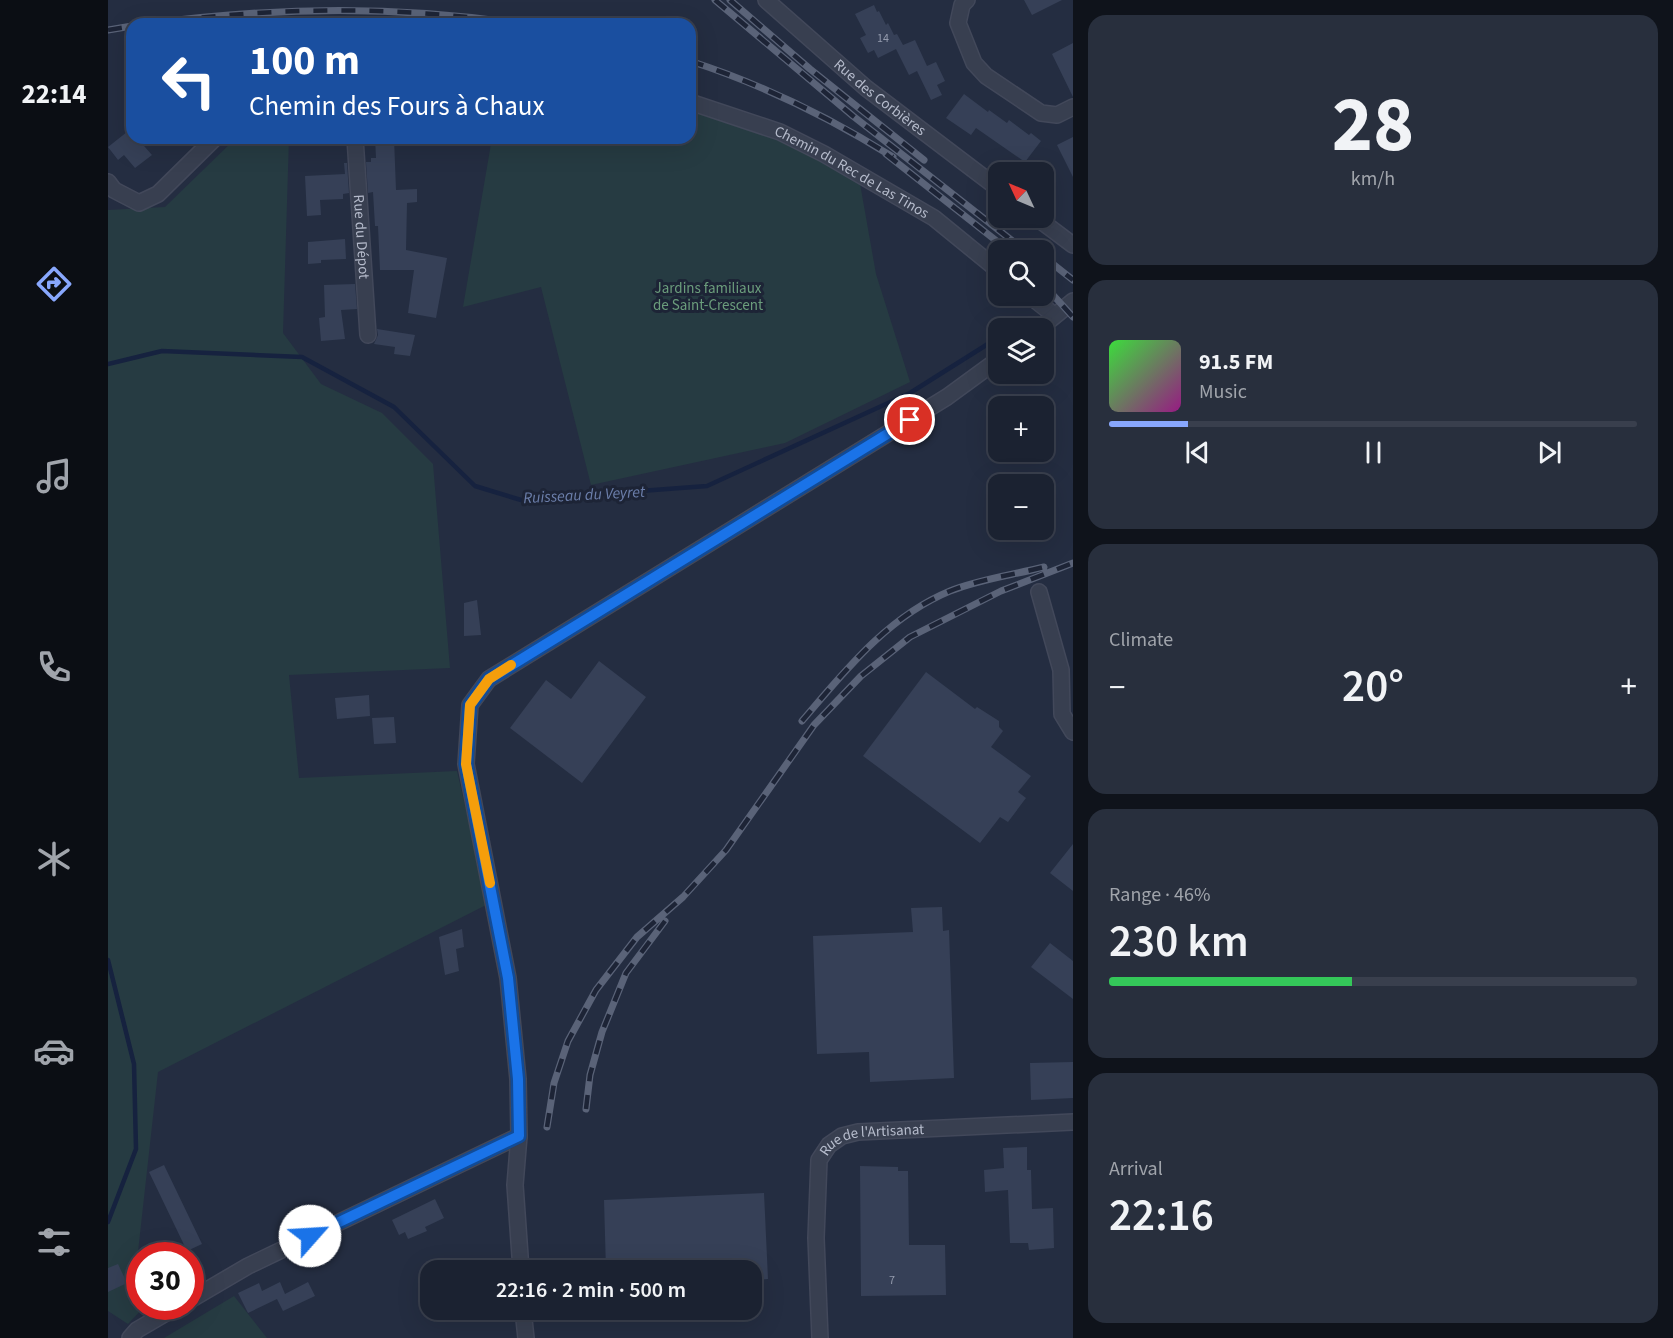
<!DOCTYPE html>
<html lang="en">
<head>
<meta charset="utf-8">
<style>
  :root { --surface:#1b2231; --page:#282f3d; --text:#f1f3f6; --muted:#a0a4ab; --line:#393f4d; --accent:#88a7fd }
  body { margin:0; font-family:"Source Sans 3",sans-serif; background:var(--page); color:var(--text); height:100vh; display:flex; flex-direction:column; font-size:22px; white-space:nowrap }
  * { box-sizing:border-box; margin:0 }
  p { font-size:20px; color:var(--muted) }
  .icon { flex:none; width:33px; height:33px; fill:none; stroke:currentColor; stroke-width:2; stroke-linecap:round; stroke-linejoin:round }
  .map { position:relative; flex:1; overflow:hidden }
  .panel { display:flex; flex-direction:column; gap:15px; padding:15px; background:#0f131b; width:600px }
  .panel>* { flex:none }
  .top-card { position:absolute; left:18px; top:18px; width:570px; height:126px; border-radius:18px; box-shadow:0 6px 24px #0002,0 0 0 2px var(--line); background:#1a4fa0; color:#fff; overflow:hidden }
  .needle { width:39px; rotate:314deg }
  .tools { position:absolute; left:880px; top:162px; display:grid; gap:12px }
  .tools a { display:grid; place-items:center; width:66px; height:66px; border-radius:12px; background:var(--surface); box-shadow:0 6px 24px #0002,0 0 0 2px var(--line); font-size:30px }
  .speed { position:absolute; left:18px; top:1242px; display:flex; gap:12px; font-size:30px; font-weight:700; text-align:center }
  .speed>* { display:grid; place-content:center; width:78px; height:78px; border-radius:50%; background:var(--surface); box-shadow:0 6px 24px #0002,0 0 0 2px var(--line); line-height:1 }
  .speed .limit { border:9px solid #d22; background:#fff; color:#111 }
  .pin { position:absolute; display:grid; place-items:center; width:51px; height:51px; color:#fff; margin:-26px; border:3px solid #fff; border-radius:50%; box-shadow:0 2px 6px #0007 }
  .me { position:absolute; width:66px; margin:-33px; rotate:64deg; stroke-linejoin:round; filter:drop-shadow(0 0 4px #0008) }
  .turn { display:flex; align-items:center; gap:21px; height:126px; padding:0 24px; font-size:27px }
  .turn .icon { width:78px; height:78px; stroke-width:2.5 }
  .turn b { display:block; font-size:42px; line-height:51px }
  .big { font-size:45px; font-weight:600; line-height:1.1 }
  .panel .tile { flex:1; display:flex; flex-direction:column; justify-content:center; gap:9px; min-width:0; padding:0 21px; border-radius:18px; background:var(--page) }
  .panel .dial { align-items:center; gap:0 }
  .dial b { font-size:78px; line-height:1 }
  .song { display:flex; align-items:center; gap:18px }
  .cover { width:72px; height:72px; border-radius:9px; background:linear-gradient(135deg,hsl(120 70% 55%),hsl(310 70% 35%)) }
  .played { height:6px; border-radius:3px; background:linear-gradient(90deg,var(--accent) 15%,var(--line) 15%) }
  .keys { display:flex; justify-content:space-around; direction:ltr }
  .heat { display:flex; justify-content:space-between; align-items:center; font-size:33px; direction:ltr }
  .charge { height:9px; border-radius:4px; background:linear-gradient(90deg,#34c759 46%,var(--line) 0) }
  .trip { position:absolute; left:312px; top:1260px; width:342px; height:60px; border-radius:18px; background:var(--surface); box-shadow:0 6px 24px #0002,0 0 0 2px var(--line); font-weight:600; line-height:60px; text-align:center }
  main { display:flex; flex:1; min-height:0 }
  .menu { display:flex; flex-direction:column; width:108px; justify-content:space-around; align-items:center; background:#0b0e14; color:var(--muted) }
  .menu .icon { width:42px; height:42px }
  .menu .on { color:var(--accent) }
  .menu b { font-size:27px; color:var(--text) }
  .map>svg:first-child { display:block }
</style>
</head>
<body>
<main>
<nav class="menu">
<b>22:14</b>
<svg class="icon on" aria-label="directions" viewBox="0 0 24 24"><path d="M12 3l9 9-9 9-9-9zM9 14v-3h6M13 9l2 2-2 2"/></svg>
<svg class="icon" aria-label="music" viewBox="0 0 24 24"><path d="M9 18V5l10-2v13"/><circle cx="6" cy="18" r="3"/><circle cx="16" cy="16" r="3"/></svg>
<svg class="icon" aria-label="phone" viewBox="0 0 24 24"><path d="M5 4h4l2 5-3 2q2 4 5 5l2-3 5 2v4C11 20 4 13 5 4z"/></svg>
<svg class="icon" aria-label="climate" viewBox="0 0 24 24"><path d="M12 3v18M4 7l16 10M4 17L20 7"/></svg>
<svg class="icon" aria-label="car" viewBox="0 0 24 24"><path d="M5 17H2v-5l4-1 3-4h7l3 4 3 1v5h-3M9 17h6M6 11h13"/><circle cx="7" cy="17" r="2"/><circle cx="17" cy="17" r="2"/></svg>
<svg class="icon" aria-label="filters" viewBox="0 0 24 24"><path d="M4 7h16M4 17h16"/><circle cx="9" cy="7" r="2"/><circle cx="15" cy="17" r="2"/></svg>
</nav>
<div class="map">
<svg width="965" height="1338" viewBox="0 0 965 1338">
  <rect width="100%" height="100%" fill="#242d41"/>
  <path fill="#263b42" d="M582 107 679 144 751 178 768 274 802 382 677 443 483 485 433 287 355 307 384 138H582Z
    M128 138H181L175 333 213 384 274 413 325 464 342 668 181 675 191 778 349 771 380 904 50 1072 27 1279 31 1290 32 1306 36 1307 20 1324 0 1311V210L57 207Z
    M126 1296 159 1338H56Z"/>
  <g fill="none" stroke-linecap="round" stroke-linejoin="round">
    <path stroke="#16223f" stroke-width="4.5" d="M905 328 916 322
      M0 364 54 351 194 357 286 407 367 486 413 500 599 486 802 393 891 337
      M0 960 26 1064 28 1149 0 1222"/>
  </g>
  <path fill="#364057" d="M916 0H954L924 15Z
    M766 5 769 12 771 11 778 25 780 23 786 35 789 34 795 45 807 40 819 66 828 62 837 81 829 85 834 95 823 100 809 71 801 75 788 49 770 58 766 50 760 53 752 38 758 35 747 14Z
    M965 43V97L944 54Z
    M856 94 880 112 881 110 899 123 901 120 921 135 923 133 933 141 917 162 868 128 863 135 838 118Z
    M24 128V138H29L44 155 27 168 16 155 10 160 0 147Z
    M965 137V177L949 145Z
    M267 138H286L288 190 309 189V202L299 203 298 250 339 258 328 318 300 313 306 270H272L270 226H267L265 192 260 193 258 162H263V158H268Z
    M236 163H239L241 193 235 194V199L212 200 213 215 199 216 197 176 237 174Z
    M237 239 238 259 213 260V263L200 264V242Z
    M247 284 249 309 233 310 237 339 213 341 211 318 217 317 216 285Z
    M269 329 307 335 302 356 286 354 287 347 266 344 270 335Z
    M369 600 373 635 356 636V603Z
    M491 661 538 697 474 783 402 728 438 680 463 699Z
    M818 672 867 709 869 707 891 721V727L895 731 883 747 923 776 910 792 918 798 900 822 892 817 872 843 755 756Z
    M261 695 262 716 229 719 227 698Z
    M286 717 288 743 266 744 264 718Z
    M965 844V891L942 873Z
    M834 907 835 931 841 930 846 1078 762 1082 761 1052 709 1054 705 936 805 932 803 908Z
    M354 929 356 947 348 949 351 971 337 975 331 937Z
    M942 943 965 961V999L923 967Z
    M965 1062V1098L923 1100 922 1063Z
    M919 1147V1170H923L924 1209 945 1208 946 1248 921 1250 920 1243H902L900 1190 877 1192 876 1170 896 1168 895 1148Z
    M56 1165 94 1244 79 1251 41 1172Z
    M752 1166 790 1167V1171H800L801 1245H837L838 1295 753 1296Z
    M656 1193 660 1279 644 1280V1270H498L496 1200Z
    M327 1199 336 1218 317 1227 319 1231 300 1239 297 1232 291 1235 284 1220Z
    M10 1264 19 1283 0 1292V1268Z
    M172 1282 177 1294 200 1282 207 1296 175 1311 169 1299 140 1313 130 1293 151 1283 154 1291Z"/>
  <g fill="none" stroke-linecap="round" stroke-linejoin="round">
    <defs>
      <g id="minor">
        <path id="s1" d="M658 0 758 88 891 189"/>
        <path d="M859 0 854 5 850 23 866 63 878 76 933 113 949 115 965 107"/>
        <path id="s2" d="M582 102 672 132 716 154 826 218 891 271"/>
        <path id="s3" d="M247 138 260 335"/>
        <path d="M0 182 6 190 31 203 50 194 107 138"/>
        <path d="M929 218 965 245"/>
        <path d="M922 296 946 315"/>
        <path d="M932 328 965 301"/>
        <path d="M931 592 953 670 954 714 965 732"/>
        <path d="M413 1270 407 1185 411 1136 410 1079 400 978 358 764 362 705 381 679 839 397 891 359"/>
        <path d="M82 1300 140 1266 411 1136"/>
        <path d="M415 1310 418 1338"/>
        <path d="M22 1338 29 1330 70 1306"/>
        <path id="s4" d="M712 1338 708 1238 711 1160 721 1145 734 1136 750 1132 965 1122"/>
      </g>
    </defs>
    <use href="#minor" stroke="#42485a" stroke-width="18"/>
    <use href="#minor" stroke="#383f50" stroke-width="15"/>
    <defs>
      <path id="rail" d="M607 0 745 116 916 250
        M622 0 702 69 816 160
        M38 24C163 7 289 5 413 24
        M0 30 24 26
        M582 61C653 84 721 117 785 157
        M778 154 900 250
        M936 257 965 280
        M936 285 965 317
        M694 721C737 671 779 617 842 591 872 579 905 575 936 567
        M478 1109 482 1075 494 1032 518 973 557 921
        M439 1127 446 1083 460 1041 488 990 529 937 575 897 618 850 706 725 753 676 802 637 893 591 965 563"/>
    </defs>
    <use href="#rail" stroke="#5a6378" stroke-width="7"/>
    <use href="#rail" stroke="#1d2436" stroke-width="4.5" stroke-dasharray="14" stroke-linecap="butt"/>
  </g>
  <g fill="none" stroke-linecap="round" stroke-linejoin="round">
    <defs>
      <path id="route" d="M202 1236 411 1136 410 1079 400 978 358 764 362 705 381 679 802 420"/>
    </defs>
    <use href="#route" stroke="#114b97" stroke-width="15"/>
    <use href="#route" stroke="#1a73e8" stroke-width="10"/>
    <path stroke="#f59e0b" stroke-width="10" d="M382 883 358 764 362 705 381 679 403 665"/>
  </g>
  <g text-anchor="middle" stroke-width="6" stroke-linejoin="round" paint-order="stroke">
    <g font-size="12" fill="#939aac">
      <text x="775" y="42">14</text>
      <text x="784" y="1284">7</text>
    </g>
    <g font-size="15" fill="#b5bbcb" stroke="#1d2436">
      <text dy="5" stroke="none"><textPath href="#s1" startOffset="150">Rue des Corbières</textPath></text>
      <text dy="5" stroke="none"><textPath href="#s2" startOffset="177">Chemin du Rec de Las Tinos</textPath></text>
      <text dy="5" stroke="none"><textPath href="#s3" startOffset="99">Rue du Dépot</textPath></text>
      <text dy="5" stroke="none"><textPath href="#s4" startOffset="240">Rue de l'Artisanat</textPath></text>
    </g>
    <g font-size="15" fill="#6b9d7c" stroke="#1d2436">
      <text x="600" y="293">Jardins familiaux<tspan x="600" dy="17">de Saint-Crescent</tspan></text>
    </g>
    <g font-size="16" font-style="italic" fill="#6c7fab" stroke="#1d2436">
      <text transform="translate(476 494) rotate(-3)" y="6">Ruisseau du Veyret</text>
    </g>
  </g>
</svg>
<div class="tools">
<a><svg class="needle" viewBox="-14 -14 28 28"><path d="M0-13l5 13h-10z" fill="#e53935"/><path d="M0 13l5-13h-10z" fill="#a0a4ab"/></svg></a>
<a><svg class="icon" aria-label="search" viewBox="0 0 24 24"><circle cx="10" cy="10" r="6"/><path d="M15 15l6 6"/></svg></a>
<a><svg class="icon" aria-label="layers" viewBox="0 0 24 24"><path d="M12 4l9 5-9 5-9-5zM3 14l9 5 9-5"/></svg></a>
<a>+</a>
<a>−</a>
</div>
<div class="speed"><div class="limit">30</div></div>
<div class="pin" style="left:802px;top:420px;background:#d93025"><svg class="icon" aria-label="arrive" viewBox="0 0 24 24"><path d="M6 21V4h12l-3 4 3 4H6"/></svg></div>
<svg class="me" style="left:202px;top:1236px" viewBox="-20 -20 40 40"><circle r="19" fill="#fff"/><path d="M0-13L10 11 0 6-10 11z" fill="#1a73e8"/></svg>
<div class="trip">22:16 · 2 min · 500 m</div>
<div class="top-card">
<div class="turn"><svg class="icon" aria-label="left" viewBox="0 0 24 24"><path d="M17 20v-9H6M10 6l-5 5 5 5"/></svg><div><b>100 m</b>Chemin des Fours à Chaux</div></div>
</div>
</div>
<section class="panel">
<div class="tile dial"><b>28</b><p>km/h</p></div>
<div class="tile">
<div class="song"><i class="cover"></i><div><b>91.5 FM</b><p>Music</p></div></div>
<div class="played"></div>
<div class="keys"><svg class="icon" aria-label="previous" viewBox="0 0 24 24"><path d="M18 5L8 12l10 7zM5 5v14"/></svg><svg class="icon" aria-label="pause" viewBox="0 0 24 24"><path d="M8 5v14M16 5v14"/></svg><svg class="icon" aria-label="next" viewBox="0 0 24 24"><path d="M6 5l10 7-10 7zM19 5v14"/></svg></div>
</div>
<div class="tile"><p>Climate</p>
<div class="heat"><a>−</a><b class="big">20°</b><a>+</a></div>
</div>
<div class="tile"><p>Range · 46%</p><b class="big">230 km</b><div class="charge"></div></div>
<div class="tile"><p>Arrival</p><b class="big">22:16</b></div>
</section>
</main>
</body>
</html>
